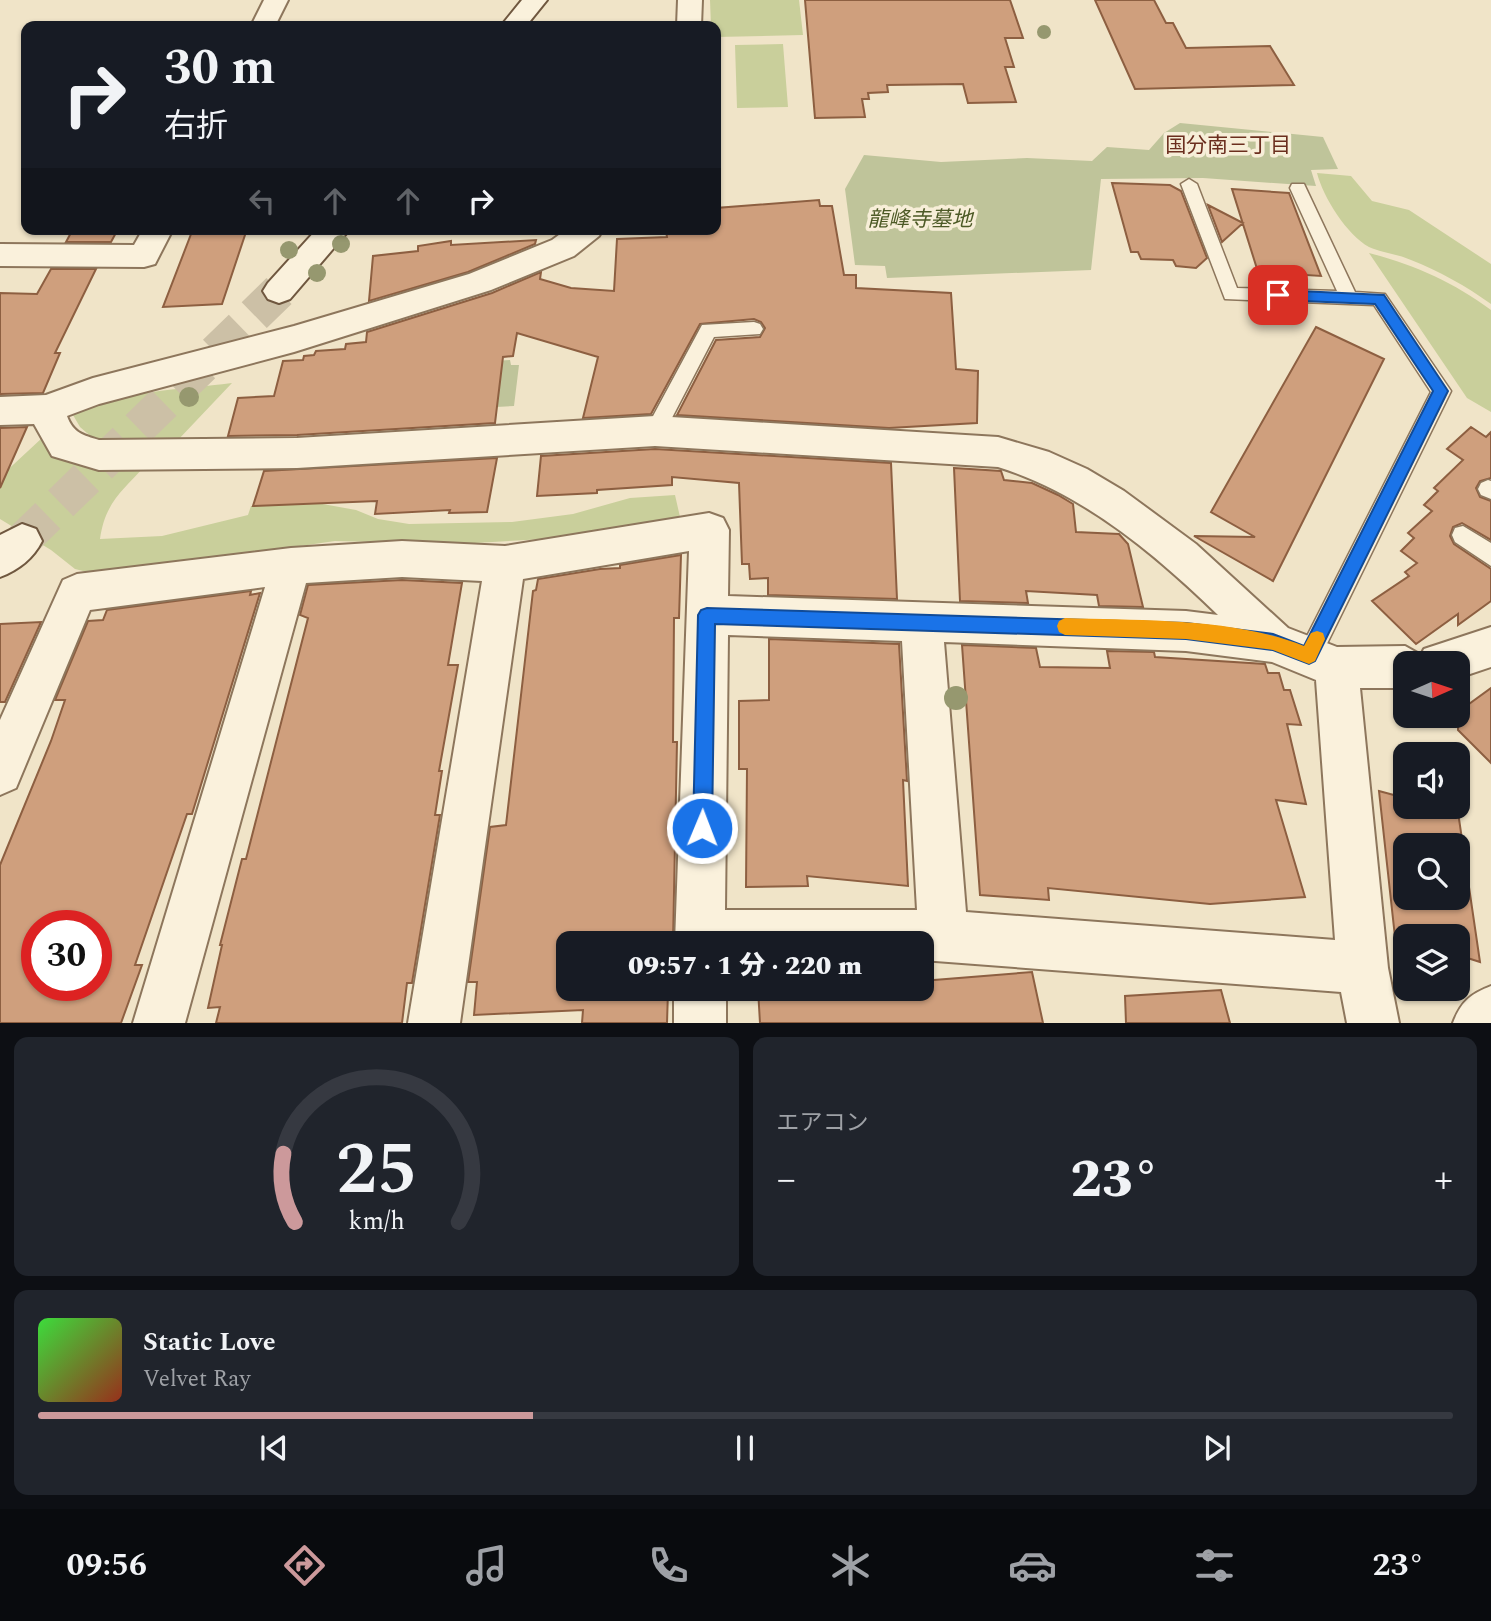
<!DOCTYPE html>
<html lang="ja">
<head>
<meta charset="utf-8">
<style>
  :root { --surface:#171b24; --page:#20242c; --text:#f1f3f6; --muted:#9ea1a6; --line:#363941; --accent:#cc999b }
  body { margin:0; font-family:Spectral,"Noto Sans JP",serif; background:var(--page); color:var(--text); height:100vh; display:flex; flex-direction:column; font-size:26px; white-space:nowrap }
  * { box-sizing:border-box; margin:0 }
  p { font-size:23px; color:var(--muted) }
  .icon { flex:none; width:38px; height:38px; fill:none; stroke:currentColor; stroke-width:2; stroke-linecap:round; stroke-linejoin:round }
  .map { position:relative; height:1023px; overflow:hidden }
  .panel { display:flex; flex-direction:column; gap:14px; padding:14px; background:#0d0f14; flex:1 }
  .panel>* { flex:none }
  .banner { position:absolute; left:21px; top:21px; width:700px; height:214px; border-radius:14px; box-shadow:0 2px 5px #0004; background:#171b24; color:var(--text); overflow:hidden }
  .needle { width:46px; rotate:87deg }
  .buttons { position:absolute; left:1393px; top:651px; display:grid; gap:14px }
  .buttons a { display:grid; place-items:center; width:77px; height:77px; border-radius:14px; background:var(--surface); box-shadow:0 2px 5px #0004; font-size:35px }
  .speed { position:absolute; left:21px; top:910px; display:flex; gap:14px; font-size:35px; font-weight:700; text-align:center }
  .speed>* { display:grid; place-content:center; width:91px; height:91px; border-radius:50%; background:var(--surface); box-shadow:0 2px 5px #0004; line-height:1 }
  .speed .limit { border:10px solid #d22; background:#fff; color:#111 }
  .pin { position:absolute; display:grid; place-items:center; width:60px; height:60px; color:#fff; margin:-30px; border-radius:14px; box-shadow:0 4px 10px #0006 }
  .me { position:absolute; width:77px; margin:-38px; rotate:1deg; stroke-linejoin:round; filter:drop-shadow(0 0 5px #0008) }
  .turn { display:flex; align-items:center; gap:24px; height:147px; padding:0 28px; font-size:32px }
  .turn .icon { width:91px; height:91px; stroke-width:2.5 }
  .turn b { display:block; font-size:49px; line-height:60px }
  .lanes { display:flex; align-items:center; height:66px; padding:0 28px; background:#0003; justify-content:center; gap:35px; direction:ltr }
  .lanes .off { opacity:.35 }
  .big { font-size:52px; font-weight:800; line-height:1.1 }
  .panel .widget { flex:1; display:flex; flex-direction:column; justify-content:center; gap:10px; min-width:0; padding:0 24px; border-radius:14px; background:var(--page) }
  .panel .dial { align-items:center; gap:0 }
  .dial svg { height:182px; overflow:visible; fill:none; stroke:var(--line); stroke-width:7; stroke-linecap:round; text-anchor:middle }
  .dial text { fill:var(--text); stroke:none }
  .song { display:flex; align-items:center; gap:21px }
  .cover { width:84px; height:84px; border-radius:10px; background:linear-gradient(135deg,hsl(120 70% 55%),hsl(10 70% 35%)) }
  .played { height:7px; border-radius:4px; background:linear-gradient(90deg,var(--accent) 35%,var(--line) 35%) }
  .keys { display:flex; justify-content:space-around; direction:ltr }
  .heat { display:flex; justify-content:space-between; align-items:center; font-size:38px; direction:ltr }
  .panel .tiles { flex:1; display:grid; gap:14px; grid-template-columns:1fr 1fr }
  .widget:last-child { grid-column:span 2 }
  .trip { position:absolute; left:556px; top:931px; width:378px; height:70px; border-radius:14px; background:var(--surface); box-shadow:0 2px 5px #0004; font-weight:800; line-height:70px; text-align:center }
  .tabs { display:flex; height:112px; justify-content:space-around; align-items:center; background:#090b0e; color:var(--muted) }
  .tabs .icon { width:49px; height:49px }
  .tabs .active { color:var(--accent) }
  .tabs b { font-size:32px; color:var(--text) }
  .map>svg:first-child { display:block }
</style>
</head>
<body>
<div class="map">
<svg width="1491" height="1023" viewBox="0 0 1491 1023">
  <rect width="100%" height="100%" fill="#f0e4c8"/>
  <path fill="#c9cf9b" d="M710 0H799L803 35 716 37V26H711Z
    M783 44 788 107 737 108 735 45Z
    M1317 173 1351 176 1372 201 1409 210 1491 264V304C1466 286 1439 271 1411 260 1398 254 1382 253 1369 247 1347 235 1323 197 1317 173Z
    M1369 253C1415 265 1453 282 1491 310V412L1467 398Z
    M232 383 177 441 95 440 80 427 73 415C121 390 180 390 232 383Z
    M42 438 145 466C122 491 105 503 100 539L162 536 248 515 251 506 317 503 356 510 378 519 409 524 512 522 573 514 630 498 675 495 680 517 563 538 457 544 335 541 150 568 87 572 75 569 51 550 0 519V477Z"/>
  <path fill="#bfc49a" d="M1180 123 1323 137 1338 169 1311 170 1316 186 1203 178 1101 179 1091 270 887 278 885 266 855 265 845 189 864 155 941 162 1027 158 1092 161 1107 147 1149 150 1164 133Z
    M510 360 511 365H519L514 406 423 411 461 363Z"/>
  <path fill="#cf9f7d" stroke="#8d5f41" stroke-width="2" fill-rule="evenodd" d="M805 0H1010L1023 38H1005L1014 67H1005L1016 102 968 103 963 84 887 85 888 92 868 93 869 99H862L865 117 815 118Z
    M1095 0H1154L1166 23H1173L1186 48 1270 46 1294 85 1135 89Z
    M1112 183 1170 185 1181 191 1207 258 1196 268 1176 266 1173 260 1141 259 1138 252H1131Z
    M1232 189 1289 193 1321 276 1258 272Z
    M819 200 820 206H832L844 275H856V288L951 293 956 369 978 371 977 423 889 428 677 415 716 340 760 337 765 328 761 322 754 319 700 324 651 414 583 418 598 357 517 333 513 356 503 357 495 423 297 435 228 436 238 398 274 396 283 361 303 360 304 356 314 355 316 351 345 349 346 344 366 342 367 332 492 293 541 272 540 279 571 288 614 291 617 239 667 237 666 231 716 229V208Z
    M1208 205 1243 223 1222 242Z
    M73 229H118L111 242H66Z
    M193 229H247L222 304 163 307Z
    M536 240 535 244 468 272 369 301 373 256 418 251V246L451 241V245Z
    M51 269H96L55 353H60L43 393 0 394V293L37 294Z
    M1316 327 1384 359 1273 581 1194 536 1255 537 1211 512Z
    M27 427 0 488V428Z
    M1471 427 1486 437 1491 432V478L1480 481 1476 488 1480 497 1491 501V540L1462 523 1453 527 1450 536 1454 544 1491 569V601L1458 625V614L1416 644 1372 601 1409 576 1405 572 1417 563 1401 551 1414 538 1408 533 1432 511 1424 505 1438 491 1434 488 1463 460 1447 449Z
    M655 449 891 463 897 599 768 595V578L750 579 749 564H742L739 483 672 477V485L597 490V493L537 496 541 456Z
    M497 458 487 512 449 513 450 510 375 514 377 501 253 506 264 471Z
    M954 468 1001 471 1004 480 1032 483 1058 495 1073 504 1076 532 1119 534 1128 544 1143 607 1099 606 1097 595 1026 591 1028 603 960 601Z
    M681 555 679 618H674L673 742H677L673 943H569V989H671L668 991 667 1023H582L583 1010 474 1015 477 982H468L490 827 506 825 533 591 536 590 538 579 600 569 620 568V565Z
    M402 580 462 583 448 665H458L439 771H442L435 815H440L412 983H407L402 1023H216L220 1007 208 1008 222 945H220L242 859H246L308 618 300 615 308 585Z
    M251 591 250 595 260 593 192 814H187L135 965H142L121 1023H0V865L51 741 65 700H55L88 621 103 620 107 610ZM37 926H96V985H37Z
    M41 622 5 702H0V624Z
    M769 639 899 644 907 781 903 780 908 886 807 876 808 886 746 887 747 769H739V701L769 700Z
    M962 645 1036 648 1040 667 1110 668 1107 651 1154 652 1155 657 1265 664 1268 673H1279L1284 690H1290L1301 725 1287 724 1306 804 1276 800 1305 897 1210 904 1048 888 1049 900 980 895Z
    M1491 688V763L1458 730V712Z
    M1379 791 1405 798V807H1438L1458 812 1480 962 1458 955V936H1405V940L1395 937ZM1405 845H1458V898H1405Z
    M1032 972 1043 1023H760L758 989H922V981Z
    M1221 990 1230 1023H1126L1125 996Z"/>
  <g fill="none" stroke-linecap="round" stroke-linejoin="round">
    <path stroke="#ccc0a6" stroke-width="36" stroke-dasharray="36 18" stroke-linecap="butt" d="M22 541 279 291"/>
    <defs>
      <path id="lane" d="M1189 179 1197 184 1237 288 1337 291 1290 188 1292 184H1304L1355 292 1385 294 1451 391 1317 664 1309 667 1301 664 1297 656 1301 648 1431 392 1374 305 1225 299 1181 184Z
        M754 322 760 324 763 329 760 334 714 337 662 437 655 439 648 437 645 431 702 325Z
        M1488 480 1491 481V499L1481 495 1478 489 1481 483Z
        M1463 526 1491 543V566L1455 542 1452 535 1455 528Z"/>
      <path id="street" d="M264 0H288L275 26H251Z
        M678 0H702L701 26H677Z
        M143 229H173L155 264 144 267 0 266V244L134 245Z
        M567 229H603L599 236 574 256 491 290 294 352 99 404 67 416C73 433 83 435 99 440L297 438 655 416 998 437 1049 452 1087 469 1124 491 1196 544 1288 628 1337 647 1405 646 1421 655 1424 649 1491 627V667L1458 678V663H1405V688H1360L1388 968 1399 1023H1347L1341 992 922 960V943H675L689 551 523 579 460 1023H408L482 581 402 577 306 583 185 1023H133L265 587 90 610 16 788 0 795V720L63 580 77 574 291 548 402 541 505 546 709 513 723 518 729 530 728 596 1186 611 1218 615C1154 553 1084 494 998 467L655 446 297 468 99 470 52 456 34 424 0 425V397L46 395 93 378 294 326 469 274 552 240ZM728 635 902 641 917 910H725ZM944 642 1186 651 1272 662 1316 680 1335 940 966 912Z
        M1491 986V1023H1453C1461 1002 1470 994 1491 986Z
        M674 989H726V1023H674Z"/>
      <path id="secondary" d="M522 0H547L526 26H501Z
        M317 229H350L290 299 279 303 268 299 263 291 268 283Z
        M22 524 36 529 42 541C33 559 18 570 0 577V535Z"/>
    </defs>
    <use href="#lane" stroke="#8d765c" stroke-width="3"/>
    <use href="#street" stroke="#8d765c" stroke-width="4"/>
    <use href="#secondary" stroke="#6f573f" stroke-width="4"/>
    <use href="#lane" fill="#faf1dc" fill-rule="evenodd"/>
    <use href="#street" fill="#faf1dc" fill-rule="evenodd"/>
    <use href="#secondary" fill="#faf1dc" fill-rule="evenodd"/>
  </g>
  <g fill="#96986f">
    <circle cx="1044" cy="32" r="7"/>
    <circle cx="341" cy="244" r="9"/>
    <circle cx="289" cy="250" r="9"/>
    <circle cx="317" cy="273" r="9"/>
    <circle cx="189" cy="397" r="10"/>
    <circle cx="956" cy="698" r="12"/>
  </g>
  <path fill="#1a73e8" stroke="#114b97" stroke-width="2" d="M1278 290 1384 295 1448 391 1315 661 1309 664 1273 650 1186 639 715 624 712 828 709 835 702 838 696 835 693 828 698 615 701 610 707 608 1186 623 1273 634 1304 646 1433 391 1375 304 1278 300 1271 295Z"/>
  <path fill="#f59e0b" d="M1065 618C1144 621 1230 617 1304 646L1311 633 1317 631 1323 633 1325 639 1315 661 1309 664 1273 650 1186 639 1065 635 1059 632 1057 626 1059 621Z"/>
  <g text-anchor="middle" stroke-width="7" stroke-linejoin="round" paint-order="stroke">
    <g font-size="21" fill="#6b2e1e" stroke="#f7eed8">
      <text x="1228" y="152">国分南三丁目</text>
    </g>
    <g font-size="21" font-style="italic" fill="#4d5a26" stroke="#f7eed8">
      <text x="920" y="226">龍峰寺墓地</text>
    </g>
  </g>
</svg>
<div class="buttons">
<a><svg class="needle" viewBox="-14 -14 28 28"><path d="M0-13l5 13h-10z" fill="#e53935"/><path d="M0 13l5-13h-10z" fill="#9ea1a6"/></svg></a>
<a><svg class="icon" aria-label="sound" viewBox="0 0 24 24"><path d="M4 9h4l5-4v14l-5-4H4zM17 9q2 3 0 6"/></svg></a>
<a><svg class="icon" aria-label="search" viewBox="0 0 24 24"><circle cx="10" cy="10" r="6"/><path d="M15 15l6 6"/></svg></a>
<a><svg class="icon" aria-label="layers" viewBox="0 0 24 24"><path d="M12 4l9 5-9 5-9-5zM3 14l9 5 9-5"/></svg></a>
</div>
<div class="speed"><div class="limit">30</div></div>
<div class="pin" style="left:1278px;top:295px;background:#d93025"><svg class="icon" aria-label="arrive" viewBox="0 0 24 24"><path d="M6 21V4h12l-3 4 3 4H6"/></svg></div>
<svg class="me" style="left:702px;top:828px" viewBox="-20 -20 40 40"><circle r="17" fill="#1a73e8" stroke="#fff" stroke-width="3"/><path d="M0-11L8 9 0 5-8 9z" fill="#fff"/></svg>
<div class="trip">09:57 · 1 分 · 220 m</div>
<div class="banner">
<div class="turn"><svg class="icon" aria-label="right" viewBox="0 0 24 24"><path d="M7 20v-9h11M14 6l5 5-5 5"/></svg><div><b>30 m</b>右折</div></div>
<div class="lanes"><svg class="icon off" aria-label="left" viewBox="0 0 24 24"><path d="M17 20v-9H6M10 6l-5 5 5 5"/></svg><svg class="icon off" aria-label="ahead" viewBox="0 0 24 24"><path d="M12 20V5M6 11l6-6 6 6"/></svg><svg class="icon off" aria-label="ahead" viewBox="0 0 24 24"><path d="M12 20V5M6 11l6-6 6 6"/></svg><svg class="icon" aria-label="right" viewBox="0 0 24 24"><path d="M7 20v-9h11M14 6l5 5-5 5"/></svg></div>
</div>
</div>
<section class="panel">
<div class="tiles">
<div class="widget dial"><svg viewBox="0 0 100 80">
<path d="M14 69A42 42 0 1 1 86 69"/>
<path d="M14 69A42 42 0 0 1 9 39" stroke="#cc999b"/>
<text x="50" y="56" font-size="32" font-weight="700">25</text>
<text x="50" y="72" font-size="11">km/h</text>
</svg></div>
<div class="widget"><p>エアコン</p>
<div class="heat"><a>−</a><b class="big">23°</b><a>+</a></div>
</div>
<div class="widget">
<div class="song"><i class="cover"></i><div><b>Static Love</b><p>Velvet Ray</p></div></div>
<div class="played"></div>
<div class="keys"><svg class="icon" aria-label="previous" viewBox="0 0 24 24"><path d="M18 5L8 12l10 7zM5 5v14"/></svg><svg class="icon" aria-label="pause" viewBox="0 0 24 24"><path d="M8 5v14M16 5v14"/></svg><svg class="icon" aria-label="next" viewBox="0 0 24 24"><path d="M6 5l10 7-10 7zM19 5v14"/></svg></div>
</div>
</div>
</section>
<nav class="tabs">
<b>09:56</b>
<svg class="icon active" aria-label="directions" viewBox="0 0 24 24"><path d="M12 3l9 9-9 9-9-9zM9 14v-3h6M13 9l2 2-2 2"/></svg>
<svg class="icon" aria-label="music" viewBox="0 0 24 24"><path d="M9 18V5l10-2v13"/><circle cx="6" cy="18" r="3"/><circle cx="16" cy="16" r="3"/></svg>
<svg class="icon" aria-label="phone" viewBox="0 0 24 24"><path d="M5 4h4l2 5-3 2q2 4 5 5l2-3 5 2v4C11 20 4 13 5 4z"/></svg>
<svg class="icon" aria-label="climate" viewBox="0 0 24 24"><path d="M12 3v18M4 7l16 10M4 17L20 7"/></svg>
<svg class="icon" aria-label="car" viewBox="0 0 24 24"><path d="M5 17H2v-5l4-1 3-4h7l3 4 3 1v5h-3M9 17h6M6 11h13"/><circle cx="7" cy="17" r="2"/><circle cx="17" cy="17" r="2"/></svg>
<svg class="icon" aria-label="filters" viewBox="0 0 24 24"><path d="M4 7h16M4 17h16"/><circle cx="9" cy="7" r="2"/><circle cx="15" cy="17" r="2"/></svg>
<b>23°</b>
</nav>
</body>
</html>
